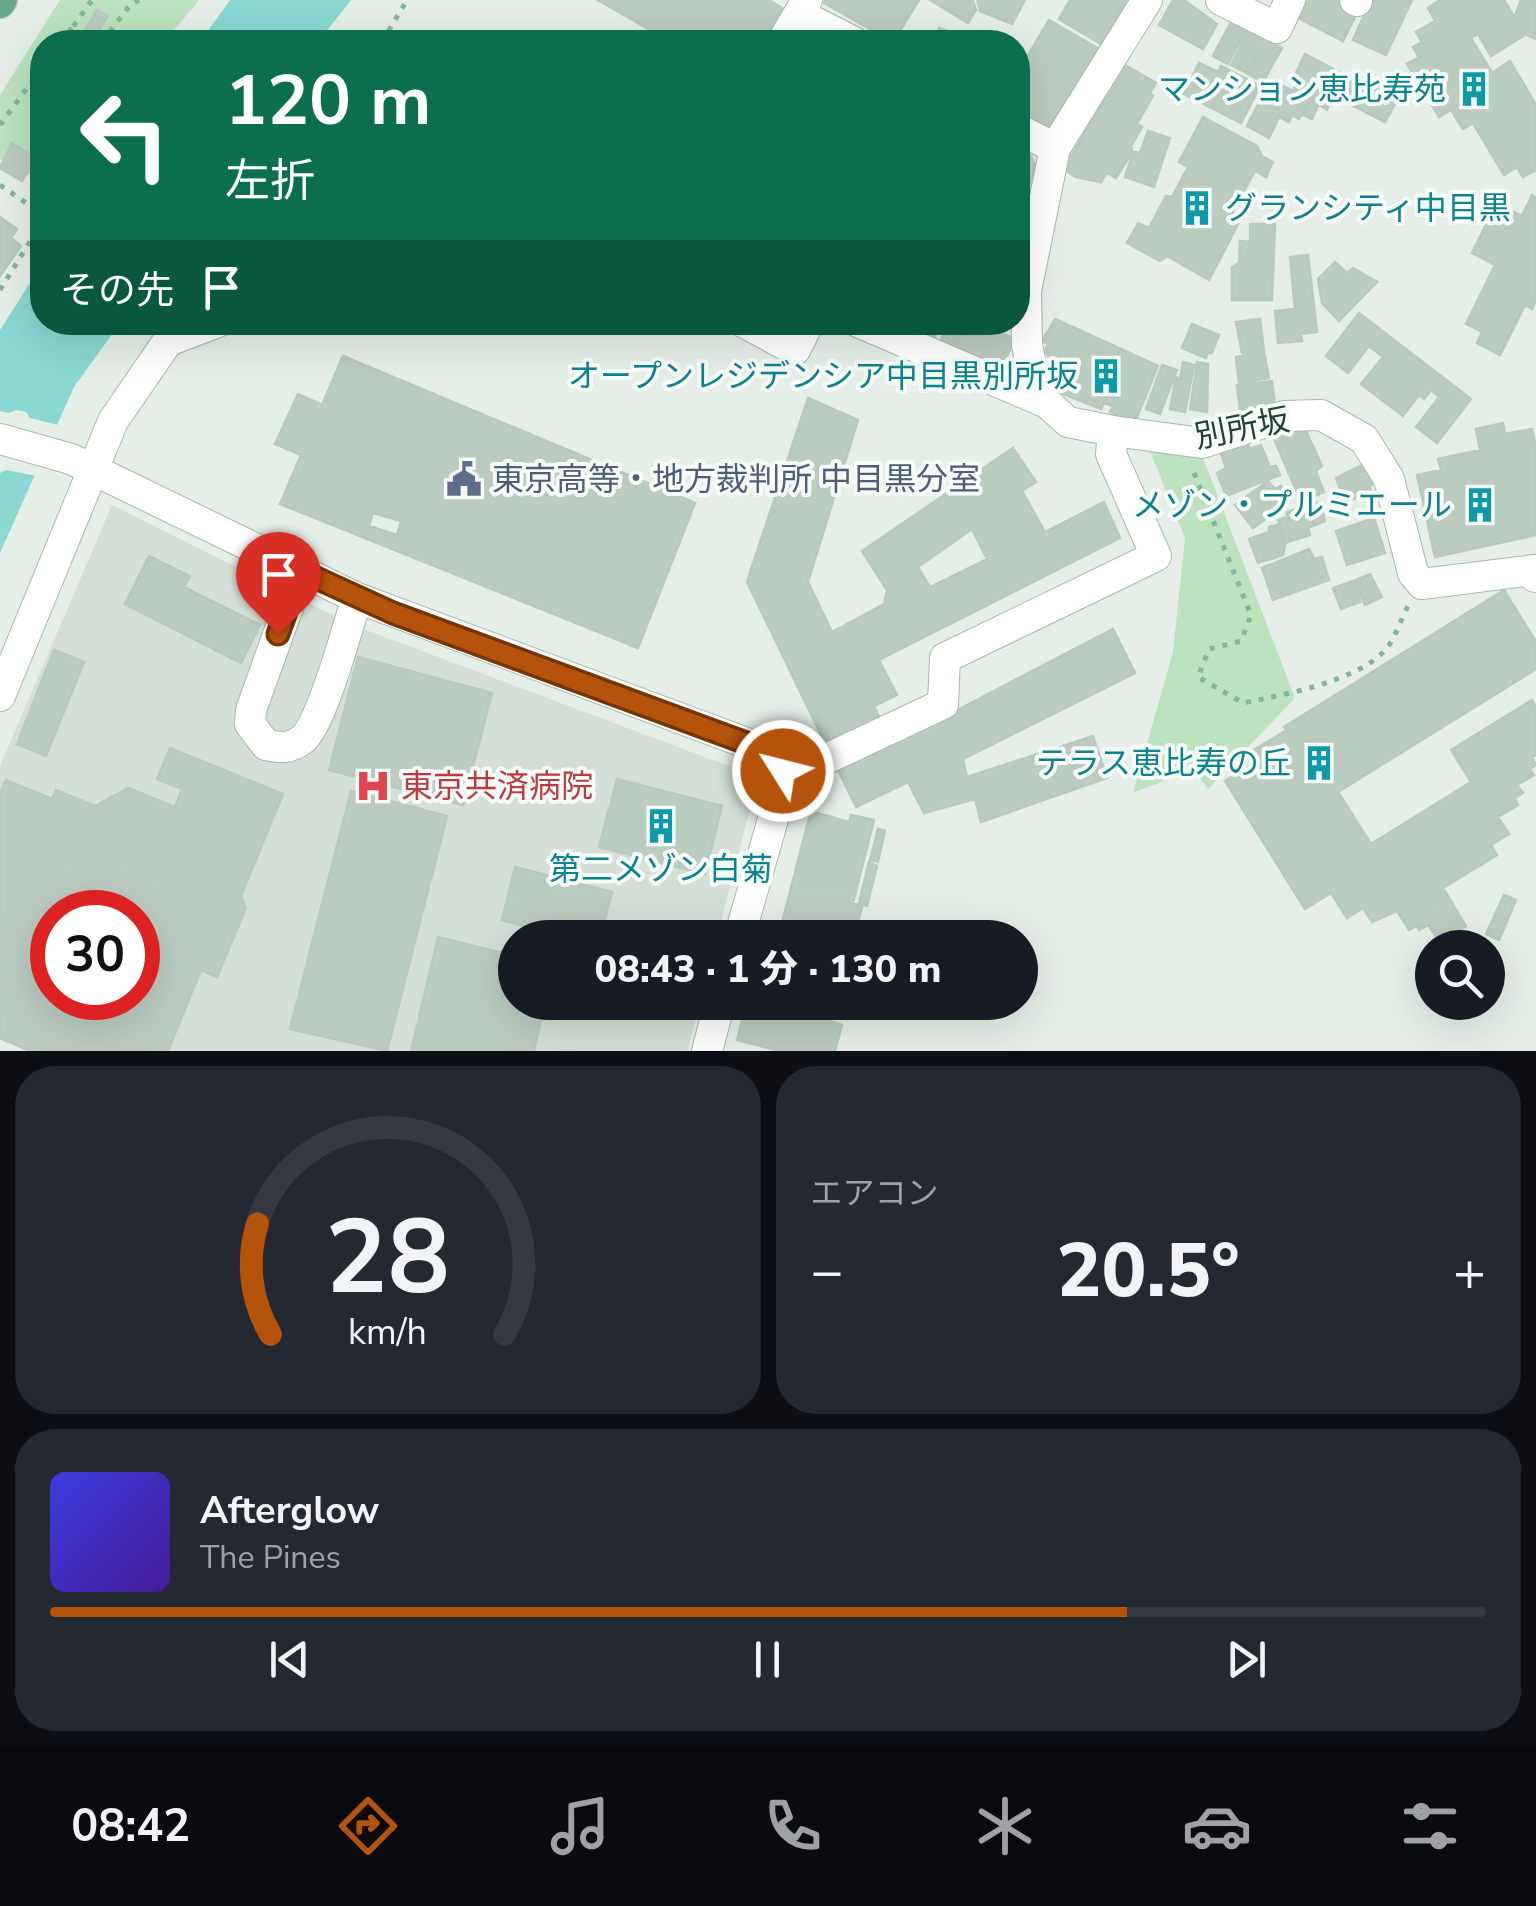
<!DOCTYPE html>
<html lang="ja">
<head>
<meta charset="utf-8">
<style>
  :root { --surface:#171b24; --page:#242831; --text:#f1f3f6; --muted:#9ea1a6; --line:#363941; --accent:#b45309 }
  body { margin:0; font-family:"Nunito Sans","Noto Sans JP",sans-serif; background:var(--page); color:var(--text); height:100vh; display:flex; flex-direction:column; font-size:38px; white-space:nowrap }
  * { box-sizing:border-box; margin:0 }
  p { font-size:32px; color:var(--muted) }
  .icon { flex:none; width:55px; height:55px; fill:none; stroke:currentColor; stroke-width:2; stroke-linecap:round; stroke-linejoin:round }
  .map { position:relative; height:1051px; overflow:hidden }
  .side { display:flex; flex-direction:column; gap:15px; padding:15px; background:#0d0f14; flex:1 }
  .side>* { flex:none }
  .hud { position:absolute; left:30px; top:30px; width:1000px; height:305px; border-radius:40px; box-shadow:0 10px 40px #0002; background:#0b6e4f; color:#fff; overflow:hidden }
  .tools { position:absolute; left:1415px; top:930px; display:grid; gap:20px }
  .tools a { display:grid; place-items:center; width:90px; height:90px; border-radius:50%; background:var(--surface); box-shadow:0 10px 40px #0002; font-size:50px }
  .speed { position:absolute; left:30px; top:890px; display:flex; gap:20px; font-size:50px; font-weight:700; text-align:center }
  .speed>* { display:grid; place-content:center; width:130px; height:130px; border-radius:50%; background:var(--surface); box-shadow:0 10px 40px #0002; line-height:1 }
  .speed .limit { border:15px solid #d22; background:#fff; color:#111 }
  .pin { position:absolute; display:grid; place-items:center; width:85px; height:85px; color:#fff; margin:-102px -42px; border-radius:50% 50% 50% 0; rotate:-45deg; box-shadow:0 0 10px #0007 }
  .pin .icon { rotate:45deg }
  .me { position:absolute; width:110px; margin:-55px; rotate:306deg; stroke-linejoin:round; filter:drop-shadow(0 0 8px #0008) }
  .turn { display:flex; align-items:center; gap:35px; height:210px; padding:0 30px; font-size:45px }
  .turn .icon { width:130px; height:130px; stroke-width:2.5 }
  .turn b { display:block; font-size:70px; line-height:85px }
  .then { display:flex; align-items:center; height:95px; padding:0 30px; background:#0003; gap:20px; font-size:38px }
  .big { font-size:75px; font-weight:800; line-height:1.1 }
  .side .widget { flex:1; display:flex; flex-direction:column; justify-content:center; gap:15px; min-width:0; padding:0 35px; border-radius:40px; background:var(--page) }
  .side .dial { align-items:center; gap:0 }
  .dial svg { height:260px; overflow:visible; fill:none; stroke:var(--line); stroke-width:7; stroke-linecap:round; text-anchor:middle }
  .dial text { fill:var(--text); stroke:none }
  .song { display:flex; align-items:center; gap:30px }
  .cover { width:120px; height:120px; border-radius:15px; background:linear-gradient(135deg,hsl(240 70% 55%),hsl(260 70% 35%)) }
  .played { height:10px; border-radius:5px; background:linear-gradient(90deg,var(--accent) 75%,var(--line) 75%) }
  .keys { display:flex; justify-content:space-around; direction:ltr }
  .heat { display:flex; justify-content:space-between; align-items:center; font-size:55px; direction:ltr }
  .side .tiles { flex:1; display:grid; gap:15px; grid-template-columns:1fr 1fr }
  .widget:last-child { grid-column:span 2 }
  .trip { position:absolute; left:498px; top:920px; width:540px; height:100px; border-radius:50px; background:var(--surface); box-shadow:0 10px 40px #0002; font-weight:800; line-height:100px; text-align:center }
  .menu { display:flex; height:160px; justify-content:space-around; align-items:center; background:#090b0e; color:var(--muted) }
  .menu .icon { width:70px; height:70px }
  .menu .active { color:var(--accent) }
  .menu b { font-size:45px; color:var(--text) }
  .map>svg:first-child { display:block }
</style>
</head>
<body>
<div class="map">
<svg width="1536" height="1051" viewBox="0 0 1536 1051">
  <rect width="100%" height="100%" fill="#e5efe8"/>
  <path fill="#d3dfd7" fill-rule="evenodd" d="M112 505 353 625 742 771 752 801 717 937 515 938V1002L700 1003 687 1051H28L0 1040V766ZM52 912H138V998H52Z"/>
  <path fill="#bce2be" d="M60 0H199L164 42H42V181L0 159V95Z
    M1150 451 1187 456 1202 455 1295 698 1208 789 1194 769 1133 793 1173 652 1185 538Z"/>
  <path fill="#89d8d2" d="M230 0H351L318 42H200Z
    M42 264V322L120 323 74 387 0 553V330Z"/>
  <path fill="#e5efe8" d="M16 410 26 412 30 418 62 426 37 476 6 470 0 473V411L9 413Z"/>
  <path fill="#bacbc0" stroke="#b7cabd" stroke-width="2.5" fill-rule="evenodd" d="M598 0H769L782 8 762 42H671Z
    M825 0H919L893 42 824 3Z
    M930 0H973L976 10 968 23Z
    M977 0H1025L1012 24 980 11Z
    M1070 0H1127L1101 44 1059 19Z
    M1173 0H1184L1217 24 1203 49 1159 25Z
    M1308 0H1338L1358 11 1343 41 1298 18Z
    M1371 0H1412L1386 55 1353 40Z
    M1440 0H1504L1525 35 1491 56 1478 34 1471 38 1492 73 1510 61 1536 105V170L1523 177 1517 167 1504 175 1473 123 1463 129 1451 110 1439 117 1407 64 1419 57 1413 47 1422 42 1416 32 1435 21 1428 8Z
    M1521 0H1536V39L1526 35 1515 16Z
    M97 10 108 16 95 36 85 31Z
    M1049 20 1099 49 1050 131 1018 111V72Z
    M1232 20 1247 29 1228 64 1213 56Z
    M939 28 967 38 965 42H935Z
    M1249 31 1264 39 1247 73 1231 65Z
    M1267 40 1282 48 1263 82 1248 74Z
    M1305 54 1341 73 1331 94 1295 75Z
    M1199 63 1218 72 1221 66 1260 86 1241 123 1184 94Z
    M1125 65 1156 83 1150 93 1153 96 1137 124 1142 127 1131 146 1132 152 1116 178 1107 173 1101 182 1076 177 1063 169Z
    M1348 74 1378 89 1381 82 1401 93 1385 122 1346 102 1351 92 1342 87Z
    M1271 80 1309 99 1299 119 1292 115 1289 122 1279 117 1269 138 1247 126Z
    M1297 81 1332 97 1327 110 1319 104 1312 119 1303 115 1312 99 1294 89Z
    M1203 117 1257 146 1262 156 1273 162 1266 177 1255 171 1229 219 1238 224 1209 280 1167 256 1160 261 1127 243 1138 223 1149 228 1166 196 1172 197 1188 167 1179 162Z
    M1148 131 1170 138 1154 187 1125 177 1133 152 1140 153Z
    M12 143 36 159 22 181 0 168Z
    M1018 150 1031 156 1036 168 1030 184 1018 178Z
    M1018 184 1030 188 1020 230 1018 229Z
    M1532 195 1536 198V300L1532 309 1525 305 1500 355 1477 343 1482 332 1466 324 1495 265 1472 253 1497 203 1522 216Z
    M0 217 17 229 11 238 21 246 0 276Z
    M1250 224H1275L1272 300H1232V267L1239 263 1240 241 1250 242Z
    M1308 255 1317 332 1301 334 1302 341 1278 343 1275 311 1295 309 1290 257Z
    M1335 262 1347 273 1353 268 1377 282 1339 321 1322 303 1318 279Z
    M1359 313 1471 399 1437 443 1416 427 1439 397 1437 395 1431 390 1424 399 1419 395 1403 416 1361 384 1383 357 1369 346 1348 373 1326 356Z
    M1055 319 1158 366 1137 417H1123L1110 412 1113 406 1104 403 1101 409 1061 393 1064 386 1045 350 1048 344 1042 341Z
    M1260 319 1264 351 1242 353 1236 322Z
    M913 322H941L934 339 910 328Z
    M947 322H974L963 354 939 346Z
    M975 322 1015 339 1001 369 965 350Z
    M1192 324 1219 335 1212 353 1208 352 1206 358 1182 348Z
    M1264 352 1269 378 1239 383 1236 357Z
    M343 356 695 503 638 648 280 504 301 455 275 444 298 394 322 405Z
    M1183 362 1194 365 1185 412 1170 409 1176 377 1180 379Z
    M1197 362 1208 364 1207 412 1190 409Z
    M1162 365 1177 370 1160 414 1146 409Z
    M1272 381 1275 406 1240 410 1237 385Z
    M808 398 858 420 808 582 832 632 884 604 887 590 862 551 1013 448 1036 482 1022 491 1045 532 1104 502 1120 538 879 660 897 695 874 706 892 744 1113 629 1135 673 963 759 967 777 1093 736 1107 778 981 822 975 799 924 813 908 782 856 807 747 582ZM972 529 987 559 930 587 918 567Z
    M1302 422 1322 466 1316 471 1324 492 1301 502 1273 436Z
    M1503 423 1505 434 1532 429 1536 447V535L1435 557 1417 475 1441 470 1438 459 1480 450 1476 429Z
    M1246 441 1250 449 1261 445 1270 467 1276 466 1280 475 1226 496 1217 473 1226 468 1220 451Z
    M1366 463 1377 481 1370 486 1371 494 1335 504 1332 492 1340 488 1336 478Z
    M1268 481 1275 489 1281 486 1286 494 1283 499 1286 504 1253 528 1235 505Z
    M1320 502 1325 521 1308 528 1310 535 1285 543 1278 520 1287 517V512L1300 508 1304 513 1309 510V505Z
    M373 513 401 521 397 535 369 526Z
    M1374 518 1385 553 1347 565 1336 531Z
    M1277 525 1285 545 1283 555 1258 563 1249 539 1269 532V527Z
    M1309 549 1314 559 1322 557 1329 580 1273 600 1262 568Z
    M149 556 190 576 184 587 260 625 241 663 125 604Z
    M1370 574 1382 597 1365 605 1354 581Z
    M1353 581 1360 602 1341 609 1333 588Z
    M1504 590 1536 642V669L1338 792 1371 844 1471 782 1451 750 1532 700 1536 707V755L1532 757 1536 765 1530 769 1534 775 1517 785 1523 793 1515 798 1518 805 1498 817 1509 834 1491 845 1497 855 1443 888 1466 926 1448 937 1444 931 1436 936 1428 925 1419 930 1417 926 1409 930 1397 911 1372 922 1363 908 1347 918 1331 893 1305 909 1225 781 1255 763 1249 753 1287 730 1284 727Z
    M54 650 84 662 46 756 17 744Z
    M358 657 492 693 463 805 329 770Z
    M170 748 283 794 241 896 246 908 217 977 201 970 168 1051H30L0 1038V793L6 780 52 799 56 790 95 806 128 788 175 807 182 789 157 779ZM52 912H138V998H52Z
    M617 779 722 806 705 874 599 847Z
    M351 791 447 816 387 1051 290 1029Z
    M817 813 849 822 851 815 874 820 853 903 862 907 853 938H778L809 818Z
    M878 829 885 831 878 862 870 860Z
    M869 862 877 866 867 906 859 903Z
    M515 867 612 892 600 938H568L502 920Z
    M1504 895 1516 900 1499 940 1486 934Z
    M438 937 515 956V1002H545L534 1051H411Z
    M747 1002H768L809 1014 813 1010 832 1016 831 1021 842 1025 835 1051H779L737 1040Z"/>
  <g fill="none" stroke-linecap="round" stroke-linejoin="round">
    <defs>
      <path id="minor" d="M1147 0 1055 148 1026 291 1027 345 1034 379 1047 403 1068 422 1113 431 1202 443 1284 416 1321 415 1364 439 1389 479 1413 573 1422 584 1534 570 1535 577
        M1221 0 1277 28 1290 0
        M1355 0 1357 1
        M799 14 854 42
        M782 42 807 0
        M1018 129 1055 148
        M743 322 795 350 809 322
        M858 322 1047 403
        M0 439 71 459 357 598 765 750 783 771 782 788 739 938
        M301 571 251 710 250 724 266 745C280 748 291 749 303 739 323 721 347 628 357 598
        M0 696 113 421 168 341 218 322
        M774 759H826L943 704 945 658 1156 556 1111 454 1113 431
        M707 1051 720 1002"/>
      <path id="major" d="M0 3 2 0"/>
    </defs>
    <use href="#minor" stroke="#a7b8ae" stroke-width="32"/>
    <use href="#major" stroke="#c1cac6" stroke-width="32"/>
    <path stroke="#83b69a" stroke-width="5" stroke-dasharray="5 8" stroke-linecap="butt" d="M62 42 72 28
      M91 42 72 28 92 0
      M102 42 130 5 139 0
      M382 42 407 0
      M0 125 42 68
      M0 185 42 214
      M0 290 42 222
      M1194 473 1251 615 1241 641 1209 649 1198 677 1243 703C1283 695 1360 681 1387 648 1396 636 1401 619 1408 606"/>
    <use href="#minor" stroke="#fff" stroke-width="30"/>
    <use href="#major" stroke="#66a888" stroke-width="30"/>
  </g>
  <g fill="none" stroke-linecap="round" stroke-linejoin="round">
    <defs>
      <path id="route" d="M278 634 301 571 393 613 765 750 783 771"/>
    </defs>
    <use href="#route" stroke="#753606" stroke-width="25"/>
    <use href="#route" stroke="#b45309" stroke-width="18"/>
  </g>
  <defs>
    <symbol id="building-bare" viewBox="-9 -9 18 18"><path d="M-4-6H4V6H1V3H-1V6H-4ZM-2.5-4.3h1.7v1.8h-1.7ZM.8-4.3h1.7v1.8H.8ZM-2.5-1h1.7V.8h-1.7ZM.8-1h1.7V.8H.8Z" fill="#0f9aa8" stroke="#f6fbf8" stroke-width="2.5" paint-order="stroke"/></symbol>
    <symbol id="civic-bare" viewBox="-9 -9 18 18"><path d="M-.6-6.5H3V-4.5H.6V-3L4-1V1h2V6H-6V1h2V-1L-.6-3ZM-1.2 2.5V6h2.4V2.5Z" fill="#5c6f8a" stroke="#f6fbf8" stroke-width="2.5" paint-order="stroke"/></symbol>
    <symbol id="hospital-bare" viewBox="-9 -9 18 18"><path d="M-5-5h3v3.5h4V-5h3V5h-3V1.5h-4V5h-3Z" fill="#e0444e" stroke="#f6fbf8" stroke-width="2.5" paint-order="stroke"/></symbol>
  </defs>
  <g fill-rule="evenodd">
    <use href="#building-bare" x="1449" y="64" width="50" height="50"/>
    <use href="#building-bare" x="1172" y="183" width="50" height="50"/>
    <use href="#building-bare" x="1081" y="351" width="50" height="50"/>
    <use href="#civic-bare" x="439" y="454" width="50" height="50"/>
    <use href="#building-bare" x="1455" y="480" width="50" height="50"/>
    <use href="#building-bare" x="1294" y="738" width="50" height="50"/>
    <use href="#hospital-bare" x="348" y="761" width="50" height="50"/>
    <use href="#building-bare" x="636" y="801" width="50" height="50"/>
  </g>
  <g text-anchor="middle" stroke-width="8" stroke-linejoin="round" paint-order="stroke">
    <g font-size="32" fill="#0d838f" stroke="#f6fbf8" text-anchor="end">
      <text x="1446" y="100">マンション恵比寿苑</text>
      <text x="1225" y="219" text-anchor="start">グランシティ中目黒</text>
      <text x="1078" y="387">オープンレジデンシア中目黒別所坂</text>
      <text x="1452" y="516">メゾン・プルミエール</text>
      <text x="1291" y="774">テラス恵比寿の丘</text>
      <text x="661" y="880" text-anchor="middle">第二メゾン白菊</text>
    </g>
    <g font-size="32" fill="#224333" stroke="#f6fbf8">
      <text transform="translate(1242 428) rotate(-11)" y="11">別所坂</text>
    </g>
    <g font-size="32" fill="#4e5e75" stroke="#f6fbf8" text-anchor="start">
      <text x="492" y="490">東京高等・地方裁判所 中目黒分室</text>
    </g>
    <g font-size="32" fill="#be3a42" stroke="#f6fbf8" text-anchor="start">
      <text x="401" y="797">東京共済病院</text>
    </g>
  </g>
</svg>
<div class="tools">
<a><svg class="icon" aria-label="search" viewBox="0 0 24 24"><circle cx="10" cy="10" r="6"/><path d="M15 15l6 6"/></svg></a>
</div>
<div class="speed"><div class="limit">30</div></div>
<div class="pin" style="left:278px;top:634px;background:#d93025"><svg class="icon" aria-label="arrive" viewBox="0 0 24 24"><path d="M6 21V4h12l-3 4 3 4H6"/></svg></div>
<svg class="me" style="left:783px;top:771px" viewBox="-20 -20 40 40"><circle r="17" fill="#b45309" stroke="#fff" stroke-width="3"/><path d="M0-11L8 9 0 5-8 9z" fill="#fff"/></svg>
<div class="trip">08:43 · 1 分 · 130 m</div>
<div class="hud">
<div class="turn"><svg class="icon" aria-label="left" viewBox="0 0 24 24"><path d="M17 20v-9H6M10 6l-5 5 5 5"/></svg><div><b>120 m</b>左折</div></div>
<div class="then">その先<svg class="icon" aria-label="arrive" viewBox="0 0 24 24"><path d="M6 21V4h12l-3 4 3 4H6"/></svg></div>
</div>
</div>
<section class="side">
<div class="tiles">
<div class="widget dial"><svg viewBox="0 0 100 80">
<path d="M14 69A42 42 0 1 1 86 69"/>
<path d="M14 69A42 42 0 0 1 10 35" stroke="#b45309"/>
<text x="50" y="56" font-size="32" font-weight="700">28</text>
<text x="50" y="72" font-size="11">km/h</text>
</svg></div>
<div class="widget"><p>エアコン</p>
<div class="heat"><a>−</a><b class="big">20.5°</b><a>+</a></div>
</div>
<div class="widget">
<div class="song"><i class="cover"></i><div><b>Afterglow</b><p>The Pines</p></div></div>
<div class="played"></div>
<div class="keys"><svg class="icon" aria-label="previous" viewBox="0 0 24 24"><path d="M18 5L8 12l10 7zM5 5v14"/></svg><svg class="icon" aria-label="pause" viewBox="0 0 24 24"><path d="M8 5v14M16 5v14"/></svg><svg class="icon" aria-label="next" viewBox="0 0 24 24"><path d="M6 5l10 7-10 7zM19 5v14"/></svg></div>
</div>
</div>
</section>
<nav class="menu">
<b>08:42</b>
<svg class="icon active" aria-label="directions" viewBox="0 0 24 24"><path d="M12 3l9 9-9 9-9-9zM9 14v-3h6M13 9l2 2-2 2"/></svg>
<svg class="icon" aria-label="music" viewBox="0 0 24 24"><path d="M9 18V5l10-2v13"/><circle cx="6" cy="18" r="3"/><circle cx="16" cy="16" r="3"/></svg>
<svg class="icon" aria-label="phone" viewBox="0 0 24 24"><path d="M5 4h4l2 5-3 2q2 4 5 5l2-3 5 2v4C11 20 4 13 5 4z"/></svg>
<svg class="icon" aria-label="climate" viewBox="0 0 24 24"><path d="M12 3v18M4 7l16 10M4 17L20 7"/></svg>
<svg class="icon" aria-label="car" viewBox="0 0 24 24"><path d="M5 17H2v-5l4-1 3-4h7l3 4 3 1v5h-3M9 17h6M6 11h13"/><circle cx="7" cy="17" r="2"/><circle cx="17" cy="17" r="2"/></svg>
<svg class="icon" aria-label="filters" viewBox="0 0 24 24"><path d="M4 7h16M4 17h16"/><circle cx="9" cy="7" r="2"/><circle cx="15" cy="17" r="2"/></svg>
</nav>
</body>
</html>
